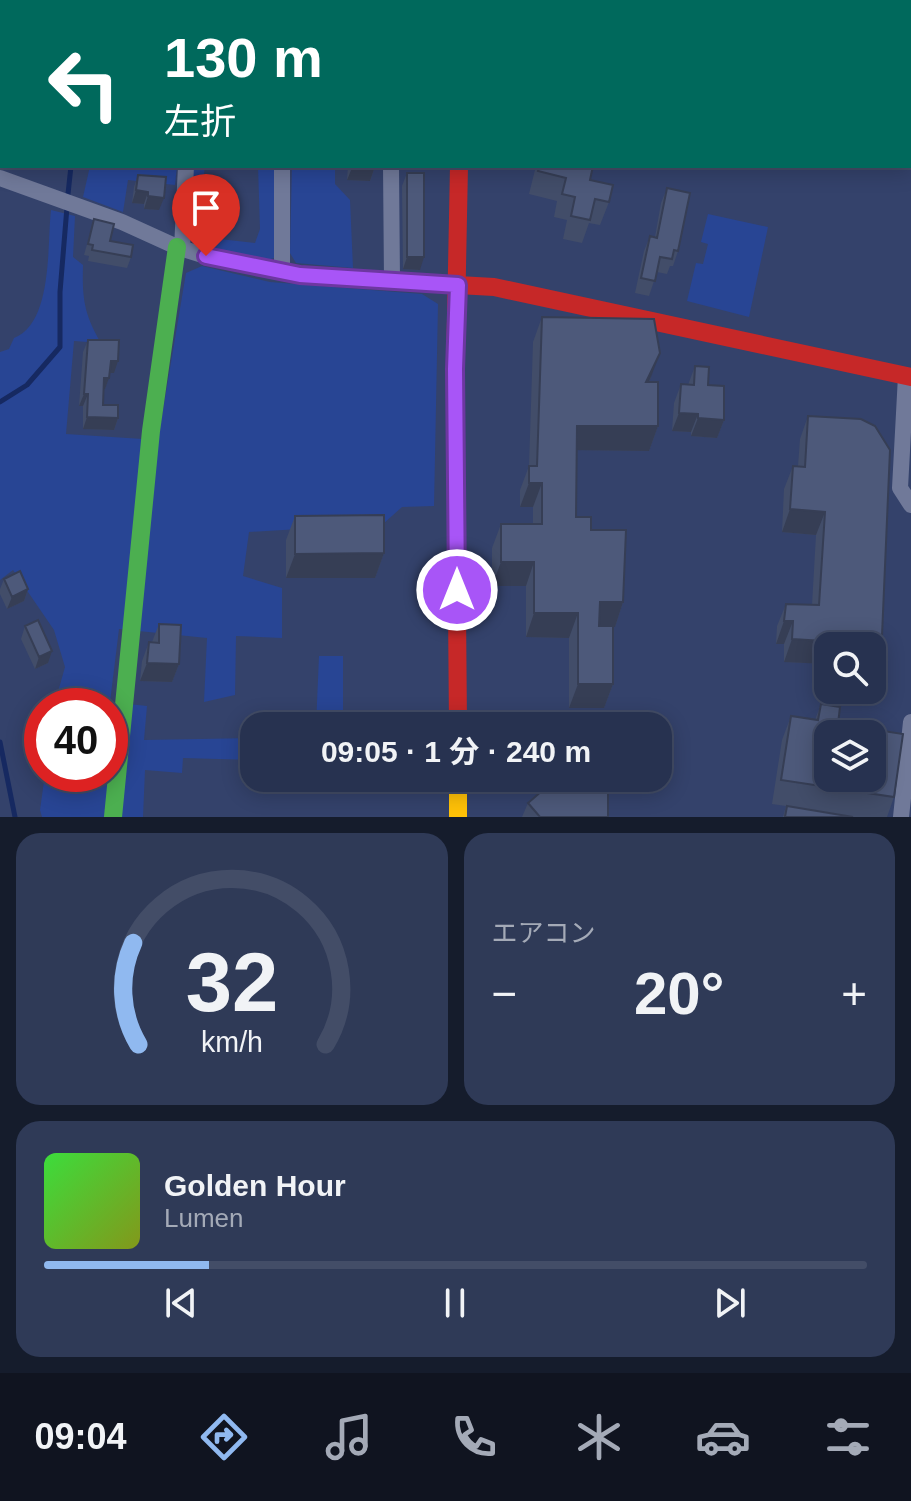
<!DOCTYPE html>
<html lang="ja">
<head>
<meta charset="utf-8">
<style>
  :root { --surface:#273250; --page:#2f3a57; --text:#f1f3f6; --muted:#a4aab7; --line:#434d67; --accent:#90b9f0 }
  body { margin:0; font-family:Arial,"Noto Sans JP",sans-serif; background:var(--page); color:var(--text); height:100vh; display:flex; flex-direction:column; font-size:30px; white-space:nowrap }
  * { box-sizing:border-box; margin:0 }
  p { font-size:26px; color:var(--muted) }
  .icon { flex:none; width:44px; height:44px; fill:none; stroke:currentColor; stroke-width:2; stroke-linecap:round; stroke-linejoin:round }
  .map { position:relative; height:817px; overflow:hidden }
  .panel { display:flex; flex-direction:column; gap:16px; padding:16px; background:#151c2c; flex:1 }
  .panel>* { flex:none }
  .top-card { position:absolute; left:0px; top:0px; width:912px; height:168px; box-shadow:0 4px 20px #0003,0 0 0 2px var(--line); background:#00695c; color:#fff; overflow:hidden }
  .fabs { position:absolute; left:814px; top:632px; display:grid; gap:16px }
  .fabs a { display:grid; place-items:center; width:72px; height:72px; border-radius:16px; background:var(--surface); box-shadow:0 4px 20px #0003,0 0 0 2px var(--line); font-size:40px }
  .speed { position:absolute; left:24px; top:688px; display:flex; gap:16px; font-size:40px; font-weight:700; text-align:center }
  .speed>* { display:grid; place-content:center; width:104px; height:104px; border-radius:50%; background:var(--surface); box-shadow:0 4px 20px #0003,0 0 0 2px var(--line); line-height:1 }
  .speed .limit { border:12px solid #d22; background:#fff; color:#111 }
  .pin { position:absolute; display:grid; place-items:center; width:68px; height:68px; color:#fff; margin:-82px -34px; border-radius:50% 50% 50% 0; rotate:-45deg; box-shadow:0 0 8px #0007 }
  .pin .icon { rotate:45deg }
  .me { position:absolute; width:88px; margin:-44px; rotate:0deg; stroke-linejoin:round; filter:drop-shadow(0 0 6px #0008) }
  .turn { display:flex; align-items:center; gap:28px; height:168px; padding:0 32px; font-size:36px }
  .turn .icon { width:104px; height:104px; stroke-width:2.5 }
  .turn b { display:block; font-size:56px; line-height:68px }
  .big { font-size:60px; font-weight:700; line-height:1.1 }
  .panel .tile { flex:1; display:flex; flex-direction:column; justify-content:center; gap:12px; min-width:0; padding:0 28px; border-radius:24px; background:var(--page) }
  .panel .dial { align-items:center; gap:0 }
  .dial svg { height:208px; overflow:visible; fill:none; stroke:var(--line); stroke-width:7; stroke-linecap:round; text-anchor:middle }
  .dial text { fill:var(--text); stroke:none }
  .song { display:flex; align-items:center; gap:24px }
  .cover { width:96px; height:96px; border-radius:12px; background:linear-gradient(135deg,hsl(120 70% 55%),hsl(70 70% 35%)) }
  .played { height:8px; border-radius:4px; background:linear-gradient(90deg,var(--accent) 20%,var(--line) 20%) }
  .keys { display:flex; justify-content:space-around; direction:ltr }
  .heat { display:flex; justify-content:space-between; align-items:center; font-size:44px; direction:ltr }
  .panel .tiles { flex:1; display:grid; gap:16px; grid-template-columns:1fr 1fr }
  .tile:last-child { grid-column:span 2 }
  .trip { position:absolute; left:240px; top:712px; width:432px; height:80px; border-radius:24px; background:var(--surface); box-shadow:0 4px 20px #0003,0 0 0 2px var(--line); font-weight:700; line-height:80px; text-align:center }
  .tabs { display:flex; height:128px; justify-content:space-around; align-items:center; background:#101420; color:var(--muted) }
  .tabs .icon { width:56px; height:56px }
  .tabs .selected { color:var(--accent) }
  .tabs b { font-size:36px; color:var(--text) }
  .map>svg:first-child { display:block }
</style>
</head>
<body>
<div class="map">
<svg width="911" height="817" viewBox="0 0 911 817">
  <rect width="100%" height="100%" fill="#34426b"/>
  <path fill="#284594" d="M90 166H177L175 185 128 180 123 212 83 197Z
    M192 166H205L197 234H187Z
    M258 166H274V258L263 262 208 246 211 238 255 243 260 229Z
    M292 166H335V184L350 200 353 268 296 263 290 253Z
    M51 210 75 216 73 257 83 265C82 298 84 314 101 343L74 341 66 434 158 440 186 273 202 266 270 282 422 294 438 304 434 506 402 507 383 524 249 532 243 576 282 588V638L236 636 235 695 204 702 207 638 119 629 110 702 147 706 144 740 254 738V760L183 758 182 773 145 770 143 817H42L40 810 45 774H110V706H54L65 667 54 630 13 570 0 580V352L9 349 14 338C53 323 47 245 51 210Z
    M708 214 768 227 749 317 687 301 696 263 703 264 708 244 701 242Z
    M319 656H343V726H316Z"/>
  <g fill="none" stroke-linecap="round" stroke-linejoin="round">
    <path stroke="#162961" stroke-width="5" d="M95 2V0
      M68 194 71 166
      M0 402 27 385 60 347V292L67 207
      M0 742 15 817"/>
    <path stroke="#707999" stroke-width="16" d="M390 0V2
      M196 2V0
      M283 2V0
      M391 166 392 281
      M0 178 122 222 177 247 206 256 300 275 458 285
      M182 249 186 166
      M282 272V166
      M906 376 900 488 911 505
      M901 817 911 722"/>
    <path stroke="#4caf50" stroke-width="18" d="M113 817 151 431 177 247"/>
    <path stroke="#ffc107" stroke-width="18" d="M459 0V2
      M458 778V817"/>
    <path stroke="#c62828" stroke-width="18" d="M458 285 494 287 911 377
      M458 726 455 369 459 166"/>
  </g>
  <path fill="#424d69" d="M348 166H374V169L370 181 347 180Z
    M536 166H593L590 180 609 202 600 225 589 223 582 243 563 239 567 220 554 217 557 201 529 194Z
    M407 173 420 270 403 269 402 186Z
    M138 175 159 210 144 209V204L132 203 134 187Z
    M667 188 678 251 673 266H670L667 274 657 272 649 296 635 293 644 251 650 236 655 237 661 203Z
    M94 219 110 241 131 257 127 268 88 261 89 256 84 255Z
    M542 317 651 377 649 382 658 426 649 451 577 450 576 517 591 530 623 602 615 627H613V684L604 708H569V638L526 637V586H492V548L501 524H533V507H520V490L529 466 533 342Z
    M88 340 114 373H110L105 389H103V405L118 418 114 430 83 429V406H79L83 352Z
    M695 366 708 385 724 420 717 438 691 436V432L672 431 674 403 681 384 688 385Z
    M808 416 882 636 874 658 828 646V664L784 662V644H776L777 626 786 604 812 605 816 535 782 532 784 489 793 466H798L800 439Z
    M295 516 384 553 375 578H286V540Z
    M4 579 28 589 24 601 7 609 0 594V589Z
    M159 624 179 664 172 682 140 681 142 661 149 642H152Z
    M25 626 48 663 35 669 21 639Z
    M821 704 838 724 894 797 887 817H783L786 806 772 804 782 740 791 716 815 720Z
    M550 778H608V817H522L528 803 550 784Z"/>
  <path fill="#363e55" d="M402 0H435V2H402Z
    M352 168 374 169 370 181 347 180Z
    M136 190 148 192 144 204 132 203Z
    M148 196 164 198 159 210 144 209Z
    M407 257H424L420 270 403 269Z
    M660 353 651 377 638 406 646 382Z
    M111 361H118L114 373H107Z
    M104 378H109L105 389H99Z
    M84 394H88L83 406H79Z
    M679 413 698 414 691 432 672 431Z
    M87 417 118 418 114 430 83 429Z
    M698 418 724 420 717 438 691 436Z
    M577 426H658L649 451 568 450Z
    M529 483H542L533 507H520Z
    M790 509 825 512 816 535 782 532Z
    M384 553 375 578H286L295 554Z
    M501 562H534L526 586H492Z
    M28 589 24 601 7 609 12 597Z
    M600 602H623L615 627H591Z
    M534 613H578L569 638 526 637Z
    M784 621H793L784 644H776Z
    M841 633 882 636 874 658H872V646H828V664L784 662 792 639Z
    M52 651 48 663 35 669 39 657Z
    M147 663 179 664 172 682 140 681Z
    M578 684H613L604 708H569Z
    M344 778H392L390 784 342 783Z"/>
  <path fill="#4d597a" stroke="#363e55" stroke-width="2" fill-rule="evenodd" d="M125 0H175L174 2H124Z
    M207 0H235V2H207Z
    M602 0H676V2H602Z
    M352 166H374V169L352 168Z
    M539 166H593L590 180 613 185 609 202 595 199 590 220 571 216 575 197 562 194 566 178 538 171Z
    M407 173H424V257H407Z
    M138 175 166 177 164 198 148 196V192L136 190Z
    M667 188 690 193 678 251 674 250 672 259 660 257 655 281 641 278 650 236 657 238Z
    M94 219 114 224 110 241 133 245 131 257 92 250 93 245 88 244Z
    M542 317 654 319 660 353 646 382H658V426H577L576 517H591V530H626L623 602H600L599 626H613V684H578V613H534V562H501V524H542V483H529V466H537Z
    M88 340H119L118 361H111L109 378H104L103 405H118V418L87 417 88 394H84Z
    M695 366 709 367 708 385 724 386V420L698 418V414L679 413 681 384 694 385Z
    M808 416 861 419 875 426 890 450 882 636 841 633 840 642 792 639 793 621H784L786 604 819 605 825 512 790 509 793 466 805 467Z
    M384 515V553L295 554V516Z
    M20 571 28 589 12 597 4 579Z
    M38 620 52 651 39 657 25 626Z
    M159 624 181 625 179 664 147 663 149 642 159 643Z
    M821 704 840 707 838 724 903 734 894 797 781 780 791 716 818 720ZM828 734H872V778H828Z
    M557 778H608V817H540L528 803Z
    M787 806 853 817H785Z"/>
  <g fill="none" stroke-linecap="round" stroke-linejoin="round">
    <defs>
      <path id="route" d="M206 256 300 275 458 285 455 369 457 590"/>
    </defs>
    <use href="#route" stroke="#6d37a1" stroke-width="20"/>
    <use href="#route" stroke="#a855f7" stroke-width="14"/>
  </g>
</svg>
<div class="fabs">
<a><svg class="icon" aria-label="search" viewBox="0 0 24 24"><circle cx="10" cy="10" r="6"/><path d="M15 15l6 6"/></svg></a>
<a><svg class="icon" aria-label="layers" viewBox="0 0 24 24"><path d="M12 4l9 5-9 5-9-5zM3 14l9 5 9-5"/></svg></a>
</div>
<div class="speed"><div class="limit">40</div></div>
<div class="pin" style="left:206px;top:256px;background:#d93025"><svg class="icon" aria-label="arrive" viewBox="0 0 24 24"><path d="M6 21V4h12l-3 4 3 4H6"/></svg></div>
<svg class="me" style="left:457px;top:590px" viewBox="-20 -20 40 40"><circle r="17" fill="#a855f7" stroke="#fff" stroke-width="3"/><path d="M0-11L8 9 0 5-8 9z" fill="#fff"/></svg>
<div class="trip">09:05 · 1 分 · 240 m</div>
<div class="top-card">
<div class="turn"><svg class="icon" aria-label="left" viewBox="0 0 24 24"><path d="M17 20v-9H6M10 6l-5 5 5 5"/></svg><div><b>130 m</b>左折</div></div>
</div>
</div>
<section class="panel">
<div class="tiles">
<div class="tile dial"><svg viewBox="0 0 100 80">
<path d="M14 69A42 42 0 1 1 86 69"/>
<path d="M14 69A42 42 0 0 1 12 30" stroke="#90b9f0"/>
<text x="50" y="56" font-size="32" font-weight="700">32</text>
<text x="50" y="72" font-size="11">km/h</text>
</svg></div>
<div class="tile"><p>エアコン</p>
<div class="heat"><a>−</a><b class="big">20°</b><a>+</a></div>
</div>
<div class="tile">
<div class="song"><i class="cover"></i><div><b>Golden Hour</b><p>Lumen</p></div></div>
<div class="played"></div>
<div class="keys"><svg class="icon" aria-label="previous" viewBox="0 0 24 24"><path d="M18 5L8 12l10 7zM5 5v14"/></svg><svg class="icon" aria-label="pause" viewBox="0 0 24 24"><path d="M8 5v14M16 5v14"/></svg><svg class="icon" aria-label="next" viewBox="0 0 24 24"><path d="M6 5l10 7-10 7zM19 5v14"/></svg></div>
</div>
</div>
</section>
<nav class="tabs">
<b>09:04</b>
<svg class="icon selected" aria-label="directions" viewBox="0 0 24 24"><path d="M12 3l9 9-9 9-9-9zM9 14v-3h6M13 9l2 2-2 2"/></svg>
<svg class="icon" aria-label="music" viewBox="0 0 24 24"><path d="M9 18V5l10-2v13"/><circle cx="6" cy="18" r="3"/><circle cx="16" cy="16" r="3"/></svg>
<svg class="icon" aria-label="phone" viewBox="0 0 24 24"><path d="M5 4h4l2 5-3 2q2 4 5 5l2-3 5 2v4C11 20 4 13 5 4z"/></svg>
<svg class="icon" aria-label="climate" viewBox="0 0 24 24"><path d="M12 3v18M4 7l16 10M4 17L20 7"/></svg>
<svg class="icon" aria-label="car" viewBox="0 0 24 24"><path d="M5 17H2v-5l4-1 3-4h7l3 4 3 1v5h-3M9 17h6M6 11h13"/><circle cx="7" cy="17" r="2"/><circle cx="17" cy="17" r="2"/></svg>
<svg class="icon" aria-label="filters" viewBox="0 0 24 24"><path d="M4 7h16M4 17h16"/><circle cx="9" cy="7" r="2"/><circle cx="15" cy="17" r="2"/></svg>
</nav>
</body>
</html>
